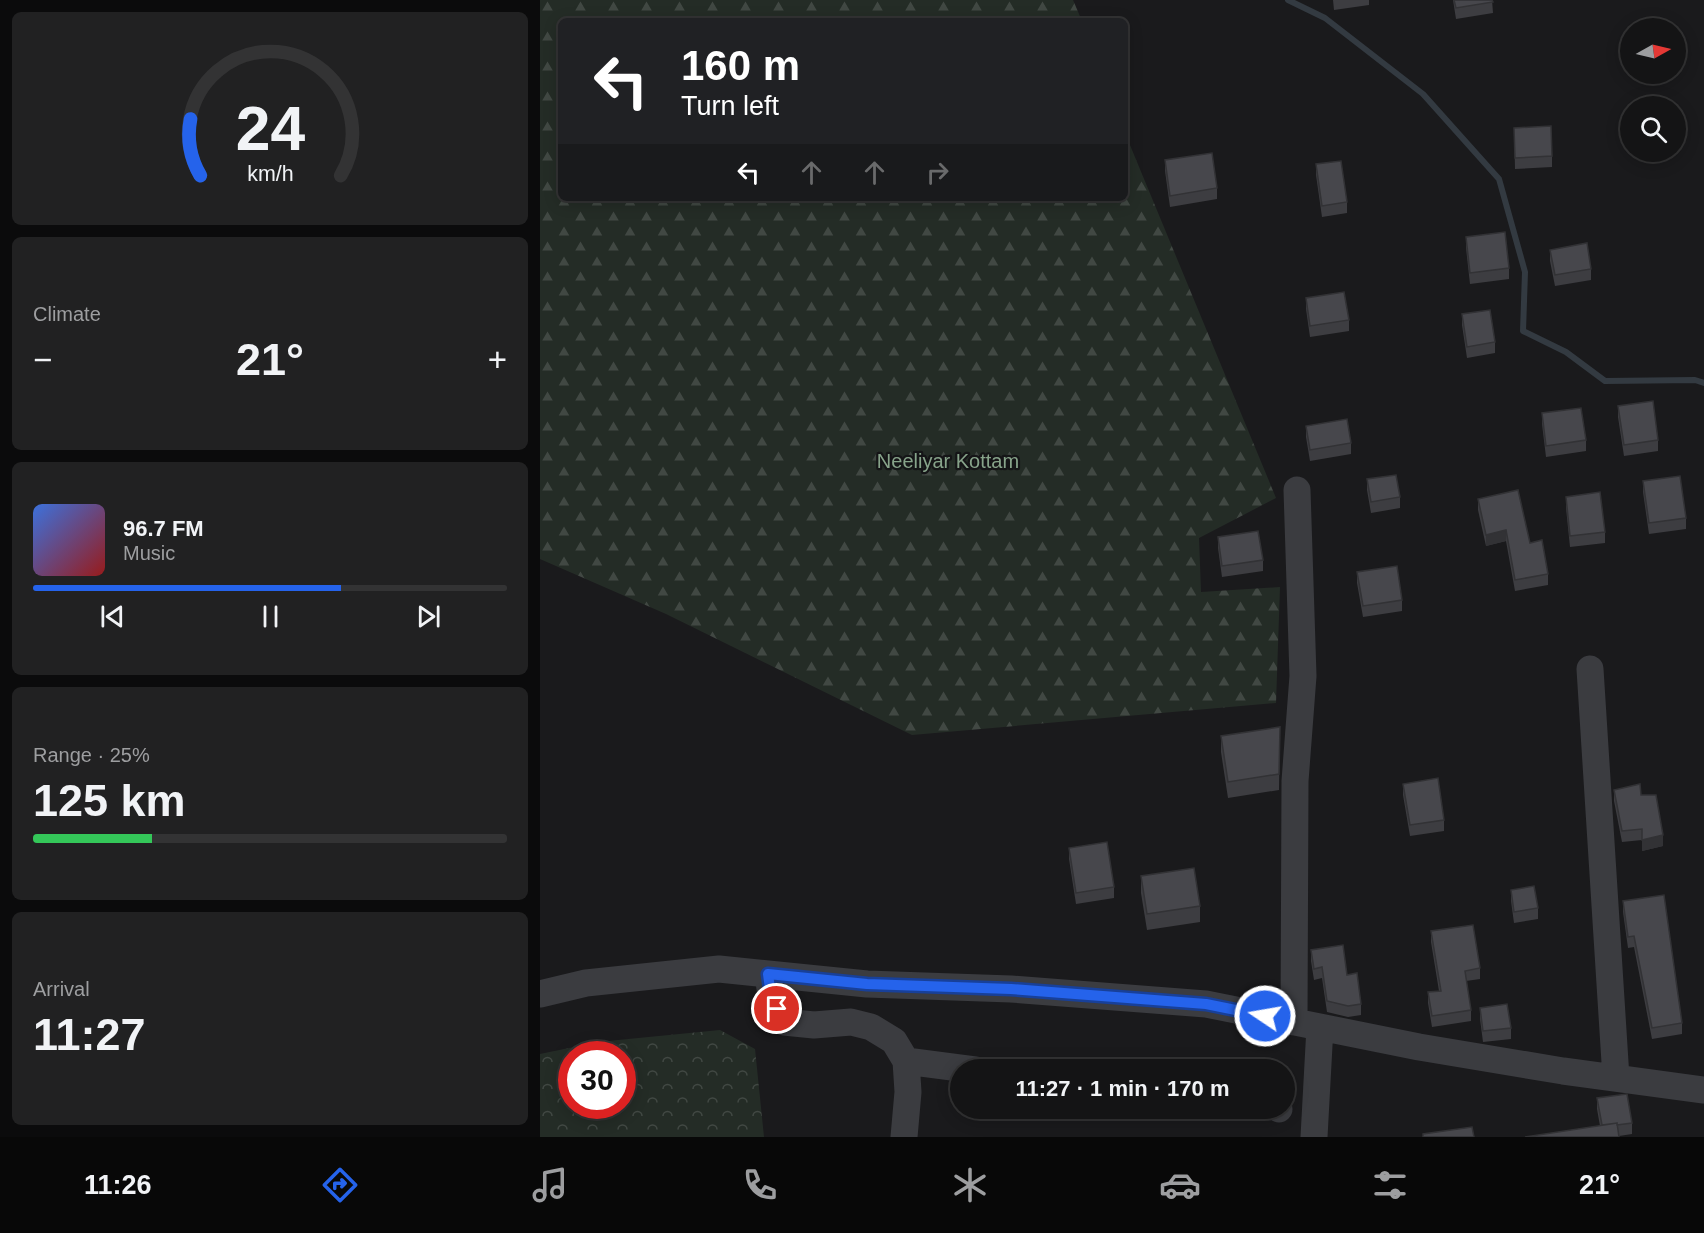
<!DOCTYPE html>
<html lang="en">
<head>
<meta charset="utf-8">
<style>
  :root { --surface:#141415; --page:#212122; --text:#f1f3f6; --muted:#9d9ea0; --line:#333334; --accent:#2563eb }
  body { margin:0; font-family:Helvetica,sans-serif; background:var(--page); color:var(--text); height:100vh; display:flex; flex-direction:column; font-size:22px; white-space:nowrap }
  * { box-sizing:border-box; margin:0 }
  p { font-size:20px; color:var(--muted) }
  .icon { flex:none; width:33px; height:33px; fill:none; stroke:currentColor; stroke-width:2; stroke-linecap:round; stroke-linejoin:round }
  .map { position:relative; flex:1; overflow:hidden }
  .side { display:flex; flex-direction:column; gap:12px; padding:12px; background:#0b0b0c; width:540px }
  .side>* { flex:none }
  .banner { position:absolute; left:18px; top:18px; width:570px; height:183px; border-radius:9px; box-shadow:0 3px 15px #0003,0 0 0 2px var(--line); background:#202124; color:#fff; overflow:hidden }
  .needle { width:39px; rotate:82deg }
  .buttons { position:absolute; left:1080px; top:18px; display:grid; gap:12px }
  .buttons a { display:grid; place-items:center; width:66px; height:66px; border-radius:50%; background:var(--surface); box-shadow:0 3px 15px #0003,0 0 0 2px var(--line); font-size:30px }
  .speed { position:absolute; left:18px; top:1041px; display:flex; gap:12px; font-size:30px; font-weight:700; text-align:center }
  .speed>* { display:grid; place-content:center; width:78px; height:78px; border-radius:50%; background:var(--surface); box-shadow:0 3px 15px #0003,0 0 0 2px var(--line); line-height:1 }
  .speed .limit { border:9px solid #d22; background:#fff; color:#111 }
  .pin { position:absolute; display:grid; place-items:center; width:51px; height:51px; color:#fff; margin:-26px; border:3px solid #fff; border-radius:50%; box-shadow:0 2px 6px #0007 }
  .me { position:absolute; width:66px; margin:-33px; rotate:282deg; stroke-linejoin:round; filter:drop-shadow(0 0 4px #0008) }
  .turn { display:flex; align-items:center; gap:21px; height:126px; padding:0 24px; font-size:27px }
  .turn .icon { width:78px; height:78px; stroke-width:2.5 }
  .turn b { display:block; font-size:42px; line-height:51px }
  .lanes { display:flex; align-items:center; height:57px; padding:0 24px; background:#0003; justify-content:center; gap:30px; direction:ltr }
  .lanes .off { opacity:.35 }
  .big { font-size:45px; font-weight:700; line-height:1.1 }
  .side .tile { flex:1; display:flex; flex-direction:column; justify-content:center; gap:9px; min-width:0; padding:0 21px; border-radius:9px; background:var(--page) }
  .side .dial { align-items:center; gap:0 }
  .dial svg { height:156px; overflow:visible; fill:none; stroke:var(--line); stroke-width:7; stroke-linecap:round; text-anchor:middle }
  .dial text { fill:var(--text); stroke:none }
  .song { display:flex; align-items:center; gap:18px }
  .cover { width:72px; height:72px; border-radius:9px; background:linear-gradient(135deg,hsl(220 70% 55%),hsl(0 70% 35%)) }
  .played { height:6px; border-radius:3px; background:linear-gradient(90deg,var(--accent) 65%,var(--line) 65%) }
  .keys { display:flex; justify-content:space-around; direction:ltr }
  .heat { display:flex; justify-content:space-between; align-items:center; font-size:33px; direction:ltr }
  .charge { height:9px; border-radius:4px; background:linear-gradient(90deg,#34c759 25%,var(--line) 0) }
  .trip { position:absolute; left:410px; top:1059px; width:345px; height:60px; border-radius:30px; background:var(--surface); box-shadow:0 3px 15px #0003,0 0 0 2px var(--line); font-weight:700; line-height:60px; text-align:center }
  .dock { display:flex; height:96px; justify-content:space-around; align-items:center; background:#080808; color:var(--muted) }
  .dock .icon { width:42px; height:42px }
  .dock .selected { color:var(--accent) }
  .dock b { font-size:27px; color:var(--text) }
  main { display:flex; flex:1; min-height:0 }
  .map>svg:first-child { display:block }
</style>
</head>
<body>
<main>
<section class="side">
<div class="tile dial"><svg viewBox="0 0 100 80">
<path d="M14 69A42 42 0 1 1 86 69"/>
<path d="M14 69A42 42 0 0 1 9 40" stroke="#2563eb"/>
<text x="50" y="56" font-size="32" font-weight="700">24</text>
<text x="50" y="72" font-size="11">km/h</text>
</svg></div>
<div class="tile"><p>Climate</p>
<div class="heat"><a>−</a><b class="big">21°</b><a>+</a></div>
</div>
<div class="tile">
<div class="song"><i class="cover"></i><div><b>96.7 FM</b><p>Music</p></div></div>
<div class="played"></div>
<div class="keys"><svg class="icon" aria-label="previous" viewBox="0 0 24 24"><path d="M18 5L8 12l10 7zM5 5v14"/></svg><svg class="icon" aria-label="pause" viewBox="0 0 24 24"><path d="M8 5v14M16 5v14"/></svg><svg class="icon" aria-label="next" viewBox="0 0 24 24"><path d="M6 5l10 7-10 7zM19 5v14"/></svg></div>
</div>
<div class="tile"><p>Range · 25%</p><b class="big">125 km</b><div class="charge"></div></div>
<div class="tile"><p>Arrival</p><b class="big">11:27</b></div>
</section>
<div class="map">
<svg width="1164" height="1137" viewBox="0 0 1164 1137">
  <defs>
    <pattern id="forest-firs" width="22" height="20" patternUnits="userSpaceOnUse" patternTransform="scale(1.5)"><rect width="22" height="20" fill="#242c26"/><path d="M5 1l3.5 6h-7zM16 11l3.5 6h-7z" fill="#414843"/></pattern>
    <pattern id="park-crowns" width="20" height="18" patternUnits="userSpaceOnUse" patternTransform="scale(1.5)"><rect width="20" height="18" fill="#242c26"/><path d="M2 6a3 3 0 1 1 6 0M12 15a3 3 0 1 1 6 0" fill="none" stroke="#414843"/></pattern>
  </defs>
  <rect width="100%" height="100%" fill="#1a1a1c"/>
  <path fill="url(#forest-firs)" d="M0 0H533L542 21H21V198H585V133L736 498 659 538 661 592 740 587 736 703 372 735 126 614 0 559Z"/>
  <path fill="url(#park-crowns)" fill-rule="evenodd" d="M180 1030 215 1049 224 1137H0V1054L58 1042ZM32 1054H82V1106H32Z"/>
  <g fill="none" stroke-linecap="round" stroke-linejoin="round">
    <path stroke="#333a41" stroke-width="6" d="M748 0 785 18 883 94 959 179 985 272 983 331 1026 352 1065 381 1155 380 1164 383"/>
    <path stroke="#3b3c40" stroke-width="27" d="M1050 669 1076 1078
      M228 974 231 996 244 1022 274 1025 311 1022 331 1027 354 1041 366 1061 368 1092 364 1137
      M0 994 46 983 179 969 327 984 471 989 666 1004 879 1047 1023 1071 1164 1090
      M754 1022 755 781 763 676 757 490
      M366 1061 435 1070
      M738 1108 739 1109
      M774 1137 780 1027"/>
  </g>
  <path fill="#3d3d41" d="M793 0H829V5L794 10Z
    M913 0H952L953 13 916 19Z
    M974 128 1012 156V167L975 169Z
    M625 160 677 188V199L630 207 625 171Z
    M776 164 807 202V213L782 217 776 175Z
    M926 237 969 268V279L930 284 926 248Z
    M1010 250 1051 269V280L1015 286 1010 261Z
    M766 298 809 320V331L770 337 766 309Z
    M922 314 955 342V353L927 358 922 325Z
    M1078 406 1118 440V451L1084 456 1078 417Z
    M1002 413 1046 440V451L1006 457 1002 424Z
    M766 426 811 443V454L770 461 766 437Z
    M827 479 860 497V508L831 513 827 490Z
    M1103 481 1146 518V529L1109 534 1103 492Z
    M1026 497 1065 532V543L1030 547 1026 508Z
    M938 499 990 543 1008 574V585L975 591 966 541 946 546 938 510Z
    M678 537 723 560V571L682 577 678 548Z
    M817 572 862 600V611L823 617 817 583Z
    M740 727 739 790 688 798 681 752V736Z
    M863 784 904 820V831L870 836 863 795Z
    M1074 790 1101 795 1123 846 1102 851V840L1082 842 1074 801Z
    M529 848 574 887V898L536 904 529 859Z
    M601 876 660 906V922L607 930 601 893Z
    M971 890 998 908V919L974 923 971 901Z
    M1083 901 1142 1023V1034L1112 1039 1094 947 1088 948 1083 912Z
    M891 931 940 968V979L926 981 931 1010V1021L892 1027 888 1003V992L899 991 891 942Z
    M771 950 807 975 821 1004V1015L808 1017 787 1012 782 978 774 980 771 961Z
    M940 1008 971 1028V1039L943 1042 940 1019Z
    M1057 1098 1092 1123V1134L1079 1136 1060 1126 1057 1109Z"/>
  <path fill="#323235" d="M966 530V541L946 546V535Z
    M1123 835V846L1102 851V840Z"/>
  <path fill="#47474c" stroke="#323235" stroke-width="1.5" d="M914 0H952L953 2 916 8Z
    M1011 126 1012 156 975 158 974 128Z
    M672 153 677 188 630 196 625 160Z
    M801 161 807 202 782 206 776 164Z
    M965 232 969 268 930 273 926 237Z
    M1047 243 1051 269 1015 275 1010 250Z
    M804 292 809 320 770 326 766 298Z
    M950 310 955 342 927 347 922 314Z
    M1113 401 1118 440 1084 445 1078 406Z
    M1041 408 1046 440 1006 446 1002 413Z
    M807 419 811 443 770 450 766 426Z
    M856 475 860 497 831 502 827 479Z
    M1140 476 1146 518 1109 523 1103 481Z
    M978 490 990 543 1002 540 1008 574 975 580 966 530 946 535 938 499Z
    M1060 492 1065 532 1030 536 1026 497Z
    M718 531 723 560 682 566 678 537Z
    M857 566 862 600 823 606 817 572Z
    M740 727 739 774 688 782 681 736Z
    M898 778 904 820 870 825 863 784Z
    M1100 784 1101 795H1116L1123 835 1102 840V829L1082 831 1074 790Z
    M567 842 574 887 536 893 529 848Z
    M654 868 660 906 607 914 601 876Z
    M994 886 998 908 974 912 971 890Z
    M1124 895 1142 1023 1112 1028 1094 936 1088 937 1083 901Z
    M933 925 940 968 925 971 931 1010 892 1016 888 992 901 991 891 931Z
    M803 945 807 975 817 973 821 1004 808 1006 787 1001 782 967 774 969 771 950Z
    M967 1004 971 1028 943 1031 940 1008Z
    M1087 1094 1092 1123 1077 1125V1123L1062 1125 1057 1098Z
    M1077 1123 1079 1137H985Z
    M932 1127 934 1137H883V1134Z"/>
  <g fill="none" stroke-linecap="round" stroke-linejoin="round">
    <defs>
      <path id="route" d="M237 1009 231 996 228 974 327 984 471 989 666 1004 725 1016"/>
    </defs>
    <use href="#route" stroke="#184099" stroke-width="15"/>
    <use href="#route" stroke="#2563eb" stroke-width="10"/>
  </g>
  <g text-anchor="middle" stroke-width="4.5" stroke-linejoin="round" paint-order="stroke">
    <g font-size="20" fill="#87a38a" stroke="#151517">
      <text x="408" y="468">Neeliyar Kottam</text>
    </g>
  </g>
</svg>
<div class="buttons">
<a><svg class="needle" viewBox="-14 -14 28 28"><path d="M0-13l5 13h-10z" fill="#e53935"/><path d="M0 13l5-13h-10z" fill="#9d9ea0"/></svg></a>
<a><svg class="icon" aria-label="search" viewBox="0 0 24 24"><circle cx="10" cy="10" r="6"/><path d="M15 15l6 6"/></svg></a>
</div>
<div class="speed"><div class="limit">30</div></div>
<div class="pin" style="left:237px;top:1009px;background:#d93025"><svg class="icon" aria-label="arrive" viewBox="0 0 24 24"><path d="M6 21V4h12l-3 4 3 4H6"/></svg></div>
<svg class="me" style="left:725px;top:1016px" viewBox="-20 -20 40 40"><circle r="17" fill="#2563eb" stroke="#fff" stroke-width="3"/><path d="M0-11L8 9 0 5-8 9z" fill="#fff"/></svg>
<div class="trip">11:27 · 1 min · 170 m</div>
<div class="banner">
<div class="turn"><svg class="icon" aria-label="left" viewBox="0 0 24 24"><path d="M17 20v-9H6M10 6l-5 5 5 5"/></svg><div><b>160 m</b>Turn left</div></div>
<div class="lanes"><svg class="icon" aria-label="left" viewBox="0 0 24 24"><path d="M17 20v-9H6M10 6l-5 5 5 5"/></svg><svg class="icon off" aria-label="ahead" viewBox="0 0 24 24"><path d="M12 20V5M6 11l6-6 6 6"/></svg><svg class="icon off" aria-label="ahead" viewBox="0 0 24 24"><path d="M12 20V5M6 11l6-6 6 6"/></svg><svg class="icon off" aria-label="right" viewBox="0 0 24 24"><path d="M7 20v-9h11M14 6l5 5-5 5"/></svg></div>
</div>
</div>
</main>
<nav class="dock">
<b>11:26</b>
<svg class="icon selected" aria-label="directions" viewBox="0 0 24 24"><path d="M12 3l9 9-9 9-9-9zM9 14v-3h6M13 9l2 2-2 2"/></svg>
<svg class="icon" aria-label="music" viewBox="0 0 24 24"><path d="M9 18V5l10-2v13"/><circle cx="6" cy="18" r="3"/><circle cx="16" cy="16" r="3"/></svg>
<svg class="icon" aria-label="phone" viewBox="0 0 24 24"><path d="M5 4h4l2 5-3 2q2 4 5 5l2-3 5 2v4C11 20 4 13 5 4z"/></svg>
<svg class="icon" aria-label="climate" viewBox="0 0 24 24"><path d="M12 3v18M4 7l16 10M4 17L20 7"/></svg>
<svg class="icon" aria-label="car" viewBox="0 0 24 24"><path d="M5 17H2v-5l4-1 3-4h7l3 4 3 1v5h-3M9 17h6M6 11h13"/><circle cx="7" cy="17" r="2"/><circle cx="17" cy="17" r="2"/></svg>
<svg class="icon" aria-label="filters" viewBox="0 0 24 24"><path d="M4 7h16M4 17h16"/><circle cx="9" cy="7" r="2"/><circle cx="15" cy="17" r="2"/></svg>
<b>21°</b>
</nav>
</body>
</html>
